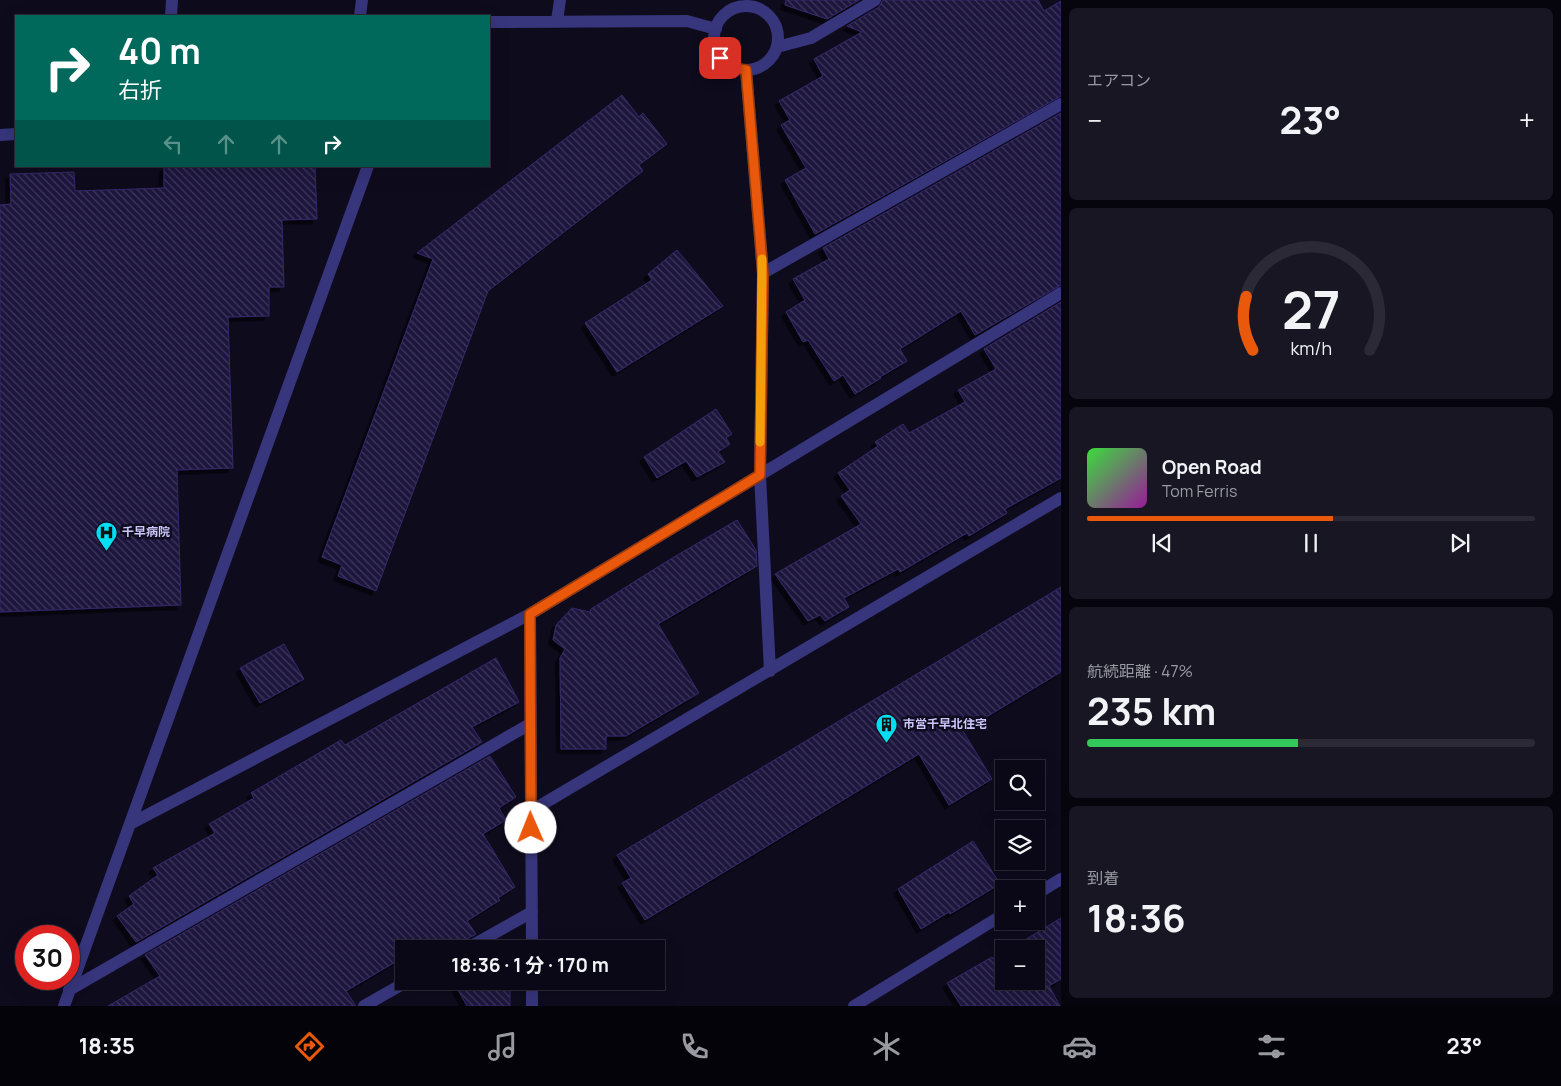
<!DOCTYPE html>
<html lang="ja">
<head>
<meta charset="utf-8">
<style>
  :root { --surface:#0a0816; --page:#181623; --text:#f1f3f6; --muted:#999aa1; --line:#2a2935; --accent:#ea580c }
  body { margin:0; font-family:Manrope,"Noto Sans JP",sans-serif; background:var(--page); color:var(--text); height:100vh; display:flex; flex-direction:column; font-size:19px; white-space:nowrap }
  * { box-sizing:border-box; margin:0 }
  p { font-size:16px; color:var(--muted) }
  .icon { flex:none; width:28px; height:28px; fill:none; stroke:currentColor; stroke-width:2; stroke-linecap:round; stroke-linejoin:round }
  .map { position:relative; flex:1; overflow:hidden }
  .sheet { display:flex; flex-direction:column; gap:8px; padding:8px; background:#06040c; width:500px }
  .sheet>* { flex:none }
  .guide { position:absolute; left:15px; top:15px; width:475px; height:152px; border-radius:0px; box-shadow:0 5px 20px #0002,0 0 0 1px var(--line); background:#00695c; color:#fff; overflow:hidden }
  .tools { position:absolute; left:995px; top:760px; display:grid; gap:10px }
  .tools a { display:grid; place-items:center; width:50px; height:50px; border-radius:0px; background:var(--surface); box-shadow:0 5px 20px #0002,0 0 0 1px var(--line); font-size:25px }
  .speed { position:absolute; left:15px; top:925px; display:flex; gap:10px; font-size:25px; font-weight:700; text-align:center }
  .speed>* { display:grid; place-content:center; width:65px; height:65px; border-radius:50%; background:var(--surface); box-shadow:0 5px 20px #0002,0 0 0 1px var(--line); line-height:1 }
  .speed .limit { border:8px solid #d22; background:#fff; color:#111 }
  .pin { position:absolute; display:grid; place-items:center; width:42px; height:42px; color:#fff; margin:-21px; border-radius:10px; box-shadow:0 2px 8px #0006 }
  .me { position:absolute; width:55px; margin:-28px; rotate:359deg; stroke-linejoin:round; filter:drop-shadow(0 0 4px #0008) }
  .turn { display:flex; align-items:center; gap:18px; height:105px; padding:0 20px; font-size:22px }
  .turn .icon { width:65px; height:65px; stroke-width:2.5 }
  .turn b { display:block; font-size:35px; line-height:42px }
  .lanes { display:flex; align-items:center; height:48px; padding:0 20px; background:#0003; justify-content:center; gap:25px; direction:ltr }
  .lanes .off { opacity:.35 }
  .big { font-size:38px; font-weight:700; line-height:1.1 }
  .sheet .tile { flex:1; display:flex; flex-direction:column; justify-content:center; gap:8px; min-width:0; padding:0 18px; border-radius:8px; background:var(--page) }
  .sheet .dial { align-items:center; gap:0 }
  .dial svg { height:130px; overflow:visible; fill:none; stroke:var(--line); stroke-width:7; stroke-linecap:round; text-anchor:middle }
  .dial text { fill:var(--text); stroke:none }
  .song { display:flex; align-items:center; gap:15px }
  .cover { width:60px; height:60px; border-radius:8px; background:linear-gradient(135deg,hsl(120 70% 55%),hsl(300 70% 35%)) }
  .played { height:5px; border-radius:2px; background:linear-gradient(90deg,var(--accent) 55%,var(--line) 55%) }
  .keys { display:flex; justify-content:space-around; direction:ltr }
  .heat { display:flex; justify-content:space-between; align-items:center; font-size:28px; direction:ltr }
  .charge { height:8px; border-radius:4px; background:linear-gradient(90deg,#34c759 47%,var(--line) 0) }
  .trip { position:absolute; left:395px; top:940px; width:270px; height:50px; border-radius:0px; background:var(--surface); box-shadow:0 5px 20px #0002,0 0 0 1px var(--line); font-weight:700; line-height:50px; text-align:center }
  .tabs { display:flex; height:80px; justify-content:space-around; align-items:center; background:#040309; color:var(--muted) }
  .tabs .icon { width:35px; height:35px }
  .tabs .on { color:var(--accent) }
  .tabs b { font-size:22px; color:var(--text) }
  main { display:flex; flex:1; min-height:0 }
  .map>svg:first-child { display:block }
</style>
</head>
<body>
<main>
<div class="map">
<svg width="1061" height="1006" viewBox="0 0 1061 1006">
  <defs>
    <pattern id="building-back-hatch" width="6" height="6" patternUnits="userSpaceOnUse" patternTransform="scale(1.25)"><rect width="6" height="6" fill="#1e173e"/><path d="M-1 5l2 2M0 0l6 6M5-1l2 2" fill="none" stroke="#3e375b"/></pattern>
    <filter id="shadow"><feDropShadow dx="-4.5" dy="4.5" stdDeviation="0" flood-color="#0009"/></filter>
  </defs>
  <rect width="100%" height="100%" fill="#0e0b1d"/>
  <path fill="url(#building-back-hatch)" stroke="#35296a" filter="url(#shadow)" d="M786 0H859L827 19 785 5Z
    M883 0H1038L1044 11 1061 1V96L815 234 785 180 806 168 781 125 790 120 779 101 823 76 814 59 862 32 847 26 879 7Z
    M622 95 639 117 643 113 667 144 639 165 643 171 488 291 376 591 338 576 342 565 322 557 433 259 417 253Z
    M1061 113V285L975 335 961 311 900 349 907 361 880 377 881 378 855 394 843 375 834 381 808 340 803 342 786 312 805 300 793 279 829 259 823 248Z
    M182 166H315L317 219 282 220 284 287H269V316L228 317 233 468 177 470 181 605 0 612V205L11 204 10 174 74 172 75 191 164 188V167Z
    M677 250 723 306 617 372 585 323 652 280 648 274Z
    M1061 302V478L1005 509 1007 513 969 536 967 533 900 572 898 569 844 598 849 607 825 621 820 615 808 621 775 574 861 524 841 496 850 490 838 473 878 446 875 442 903 424 909 433 965 402 958 390 996 369 984 349Z
    M716 409 732 434 726 438 730 444 718 452 725 462 697 477 686 461 657 478 644 457Z
    M737 520 756 550 757 566 658 624 699 693 626 736H606V749H561L560 658 565 649 553 640 556 625 572 608 590 612 591 609 669 560Z
    M1061 587V672L963 731 992 779 949 805 919 754 645 920 622 883 631 878 617 855Z
    M284 644 304 679 260 703 240 668Z
    M496 658 519 702 472 727 482 742 136 942 117 916 134 904 129 896 158 875 153 868 215 833 209 824 254 798 251 793 341 740 345 745Z
    M490 756 516 797 499 808 506 820 483 834 515 887 498 898 500 900 467 921 476 934 462 942 458 949H433L429 942 418 949H404V957L346 991 356 1006H108L160 976 145 955Z
    M973 841 1000 884 950 914 949 912 921 929 898 889Z
    M1061 918V979L1049 986 1060 1006H961L947 983 992 957 994 959 1004 953V981H1036V949H1010Z
    M453 981H507L510 986V1006H467Z"/>
  <g fill="none" stroke-linecap="round" stroke-linejoin="round">
    <path stroke="#37357c" stroke-width="12" d="M714 38a32 32 0 1 1 64 0a32 32 0 1 1-64 0Z
      M171 16 172 0
      M360 16 362 0
      M557 21 560 0
      M489 22 687 21 716 29
      M777 47 811 38 875 0
      M746 70 763 273 760 475 770 671
      M0 135 16 134
      M763 273 1061 104
      M530 614 532 949
      M531 811 1061 498
      M130 824 530 614 1061 293
      M1036 894 1061 879
      M466 949 532 912
      M532 981V1006
      M69 990 530 724
      M64 1006 368 166
      M364 1006 408 981
      M854 1006 1004 914"/>
  </g>
  <g fill="none" stroke-linecap="round" stroke-linejoin="round">
    <defs>
      <path id="route" d="M531 828 530 614 760 475 763 274 746 70C735 69 729 65 720 58"/>
    </defs>
    <use href="#route" stroke="#983908" stroke-width="12"/>
    <use href="#route" stroke="#ea580c" stroke-width="9"/>
    <path stroke="#f59e0b" stroke-width="9" d="M760 442 762 259"/>
  </g>
  <defs>
    <symbol id="hospital-pin" viewBox="-11 -11 22 30"><path d="M0 17L-7.5 6A9.5 9.5 0 1 1 7.5 6Z" fill="#00def2" stroke="#0e0b1d"/><path d="M-5-5h3v3.5h4V-5h3V5h-3V1.5h-4V5h-3Z" fill="#111"/></symbol>
    <symbol id="building-pin" viewBox="-11 -11 22 30"><path d="M0 17L-7.5 6A9.5 9.5 0 1 1 7.5 6Z" fill="#00def2" stroke="#0e0b1d"/><path d="M-4-6H4V6H1V3H-1V6H-4ZM-2.5-4.3h1.7v1.8h-1.7ZM.8-4.3h1.7v1.8H.8ZM-2.5-1h1.7V.8h-1.7ZM.8-1h1.7V.8H.8Z" fill="#111"/></symbol>
  </defs>
  <g fill-rule="evenodd">
    <use href="#hospital-pin" x="94" y="520" width="25" height="34"/>
    <use href="#building-pin" x="874" y="712" width="25" height="34"/>
  </g>
  <g text-anchor="middle" stroke-width="5" stroke-linejoin="round" paint-order="stroke">
    <g font-size="12" font-weight="bold" fill="#ccc7ff" stroke="#0e0b1d" text-anchor="start">
      <text x="122" y="536">千早病院</text>
      <text x="903" y="728">市営千早北住宅</text>
    </g>
  </g>
</svg>
<div class="tools">
<a><svg class="icon" aria-label="search" viewBox="0 0 24 24"><circle cx="10" cy="10" r="6"/><path d="M15 15l6 6"/></svg></a>
<a><svg class="icon" aria-label="layers" viewBox="0 0 24 24"><path d="M12 4l9 5-9 5-9-5zM3 14l9 5 9-5"/></svg></a>
<a>+</a>
<a>−</a>
</div>
<div class="speed"><div class="limit">30</div></div>
<div class="pin" style="left:720px;top:58px;background:#d93025"><svg class="icon" aria-label="arrive" viewBox="0 0 24 24"><path d="M6 21V4h12l-3 4 3 4H6"/></svg></div>
<svg class="me" style="left:531px;top:828px" viewBox="-20 -20 40 40"><circle r="19" fill="#fff"/><path d="M0-13L10 11 0 6-10 11z" fill="#ea580c"/></svg>
<div class="trip">18:36 · 1 分 · 170 m</div>
<div class="guide">
<div class="turn"><svg class="icon" aria-label="right" viewBox="0 0 24 24"><path d="M7 20v-9h11M14 6l5 5-5 5"/></svg><div><b>40 m</b>右折</div></div>
<div class="lanes"><svg class="icon off" aria-label="left" viewBox="0 0 24 24"><path d="M17 20v-9H6M10 6l-5 5 5 5"/></svg><svg class="icon off" aria-label="ahead" viewBox="0 0 24 24"><path d="M12 20V5M6 11l6-6 6 6"/></svg><svg class="icon off" aria-label="ahead" viewBox="0 0 24 24"><path d="M12 20V5M6 11l6-6 6 6"/></svg><svg class="icon" aria-label="right" viewBox="0 0 24 24"><path d="M7 20v-9h11M14 6l5 5-5 5"/></svg></div>
</div>
</div>
<section class="sheet">
<div class="tile"><p>エアコン</p>
<div class="heat"><a>−</a><b class="big">23°</b><a>+</a></div>
</div>
<div class="tile dial"><svg viewBox="0 0 100 80">
<path d="M14 69A42 42 0 1 1 86 69"/>
<path d="M14 69A42 42 0 0 1 10 36" stroke="#ea580c"/>
<text x="50" y="56" font-size="32" font-weight="700">27</text>
<text x="50" y="72" font-size="11">km/h</text>
</svg></div>
<div class="tile">
<div class="song"><i class="cover"></i><div><b>Open Road</b><p>Tom Ferris</p></div></div>
<div class="played"></div>
<div class="keys"><svg class="icon" aria-label="previous" viewBox="0 0 24 24"><path d="M18 5L8 12l10 7zM5 5v14"/></svg><svg class="icon" aria-label="pause" viewBox="0 0 24 24"><path d="M8 5v14M16 5v14"/></svg><svg class="icon" aria-label="next" viewBox="0 0 24 24"><path d="M6 5l10 7-10 7zM19 5v14"/></svg></div>
</div>
<div class="tile"><p>航続距離 · 47%</p><b class="big">235 km</b><div class="charge"></div></div>
<div class="tile"><p>到着</p><b class="big">18:36</b></div>
</section>
</main>
<nav class="tabs">
<b>18:35</b>
<svg class="icon on" aria-label="directions" viewBox="0 0 24 24"><path d="M12 3l9 9-9 9-9-9zM9 14v-3h6M13 9l2 2-2 2"/></svg>
<svg class="icon" aria-label="music" viewBox="0 0 24 24"><path d="M9 18V5l10-2v13"/><circle cx="6" cy="18" r="3"/><circle cx="16" cy="16" r="3"/></svg>
<svg class="icon" aria-label="phone" viewBox="0 0 24 24"><path d="M5 4h4l2 5-3 2q2 4 5 5l2-3 5 2v4C11 20 4 13 5 4z"/></svg>
<svg class="icon" aria-label="climate" viewBox="0 0 24 24"><path d="M12 3v18M4 7l16 10M4 17L20 7"/></svg>
<svg class="icon" aria-label="car" viewBox="0 0 24 24"><path d="M5 17H2v-5l4-1 3-4h7l3 4 3 1v5h-3M9 17h6M6 11h13"/><circle cx="7" cy="17" r="2"/><circle cx="17" cy="17" r="2"/></svg>
<svg class="icon" aria-label="filters" viewBox="0 0 24 24"><path d="M4 7h16M4 17h16"/><circle cx="9" cy="7" r="2"/><circle cx="15" cy="17" r="2"/></svg>
<b>23°</b>
</nav>
</body>
</html>
